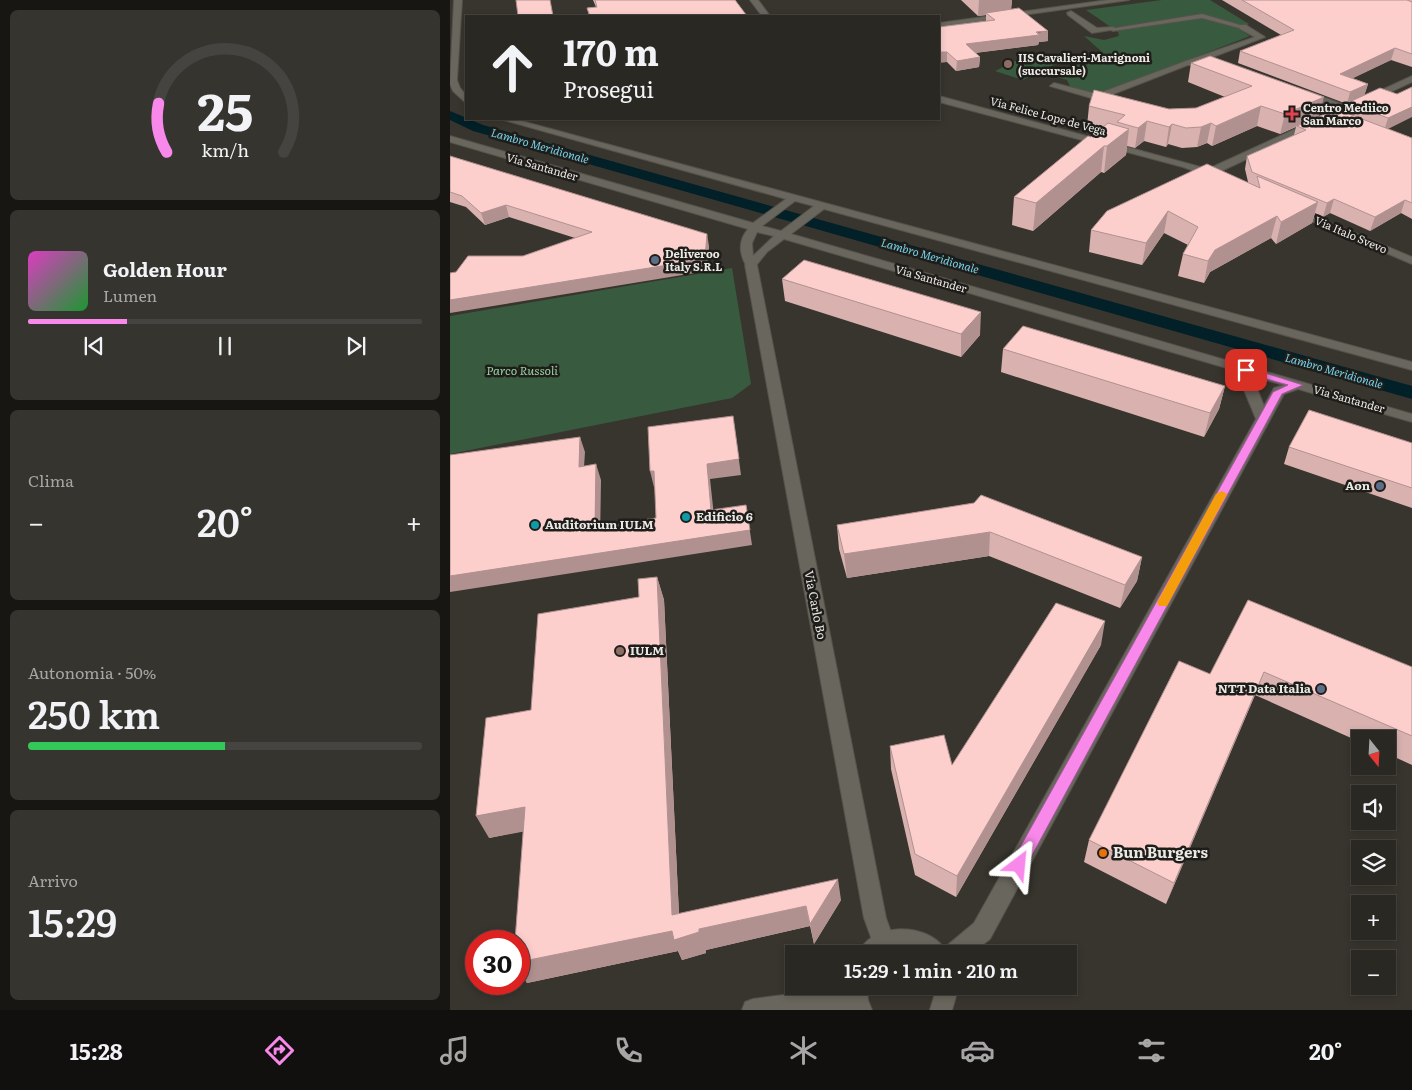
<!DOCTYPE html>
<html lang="it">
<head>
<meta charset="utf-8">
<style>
  :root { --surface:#2a2822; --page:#36342f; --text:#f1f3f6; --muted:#a5a6a5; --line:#464440; --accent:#f888ea }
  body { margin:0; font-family:Literata,serif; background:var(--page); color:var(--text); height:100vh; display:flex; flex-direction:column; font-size:19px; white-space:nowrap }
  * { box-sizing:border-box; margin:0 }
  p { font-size:16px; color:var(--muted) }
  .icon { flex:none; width:28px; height:28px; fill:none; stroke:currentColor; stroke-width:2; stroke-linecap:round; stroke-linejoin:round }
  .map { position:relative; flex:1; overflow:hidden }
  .side { display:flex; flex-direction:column; gap:10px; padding:10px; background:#171613; width:450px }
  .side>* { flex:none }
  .hud { position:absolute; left:15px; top:15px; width:475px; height:105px; border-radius:0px; box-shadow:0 2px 8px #0003,0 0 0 1px var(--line); background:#2a2822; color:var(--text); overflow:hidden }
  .needle { width:32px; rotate:162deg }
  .controls { position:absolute; left:901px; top:730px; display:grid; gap:10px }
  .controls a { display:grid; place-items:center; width:45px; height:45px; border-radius:0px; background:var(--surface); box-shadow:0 2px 8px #0003,0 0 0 1px var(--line); font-size:25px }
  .speed { position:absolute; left:15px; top:930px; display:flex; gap:10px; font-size:25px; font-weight:700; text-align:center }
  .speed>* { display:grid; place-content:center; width:65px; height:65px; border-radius:50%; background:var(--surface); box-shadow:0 2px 8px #0003,0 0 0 1px var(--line); line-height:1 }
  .speed .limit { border:8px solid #d22; background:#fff; color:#111 }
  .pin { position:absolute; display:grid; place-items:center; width:42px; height:42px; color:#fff; margin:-21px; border-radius:10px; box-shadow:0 2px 8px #0006 }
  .me { position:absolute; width:55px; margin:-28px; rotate:29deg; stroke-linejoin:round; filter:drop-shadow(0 0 4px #0008) }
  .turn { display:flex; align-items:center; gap:18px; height:105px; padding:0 15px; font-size:22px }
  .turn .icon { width:65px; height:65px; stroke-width:2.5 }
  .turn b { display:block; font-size:35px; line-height:42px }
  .big { font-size:38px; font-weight:600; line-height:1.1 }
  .side .card { flex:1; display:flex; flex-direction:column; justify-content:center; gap:8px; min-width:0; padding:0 18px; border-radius:8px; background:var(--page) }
  .side .dial { align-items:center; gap:0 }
  .dial svg { height:130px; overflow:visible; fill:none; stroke:var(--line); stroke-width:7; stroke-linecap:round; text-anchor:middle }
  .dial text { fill:var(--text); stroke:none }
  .song { display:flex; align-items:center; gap:15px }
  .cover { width:60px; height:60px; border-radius:8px; background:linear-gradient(135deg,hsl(310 70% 55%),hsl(130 70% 35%)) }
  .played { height:5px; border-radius:2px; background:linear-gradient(90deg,var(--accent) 25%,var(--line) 25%) }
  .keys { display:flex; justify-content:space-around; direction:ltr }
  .heat { display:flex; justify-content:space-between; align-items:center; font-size:28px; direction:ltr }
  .charge { height:8px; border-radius:4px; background:linear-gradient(90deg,#34c759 50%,var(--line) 0) }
  .trip { position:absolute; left:335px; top:945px; width:292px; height:50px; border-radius:0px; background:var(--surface); box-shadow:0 2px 8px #0003,0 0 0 1px var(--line); font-weight:600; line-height:50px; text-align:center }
  .tabs { display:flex; height:80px; justify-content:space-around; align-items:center; background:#11100e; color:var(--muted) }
  .tabs .icon { width:35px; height:35px }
  .tabs .on { color:var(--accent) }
  .tabs b { font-size:22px; color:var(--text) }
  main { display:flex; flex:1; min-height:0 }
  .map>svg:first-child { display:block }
</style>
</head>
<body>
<main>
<section class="side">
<div class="card dial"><svg viewBox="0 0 100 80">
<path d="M14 69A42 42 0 1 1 86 69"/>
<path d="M14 69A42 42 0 0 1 9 39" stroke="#f888ea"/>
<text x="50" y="56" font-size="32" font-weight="700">25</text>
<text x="50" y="72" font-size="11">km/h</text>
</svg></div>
<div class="card">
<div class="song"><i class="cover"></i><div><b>Golden Hour</b><p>Lumen</p></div></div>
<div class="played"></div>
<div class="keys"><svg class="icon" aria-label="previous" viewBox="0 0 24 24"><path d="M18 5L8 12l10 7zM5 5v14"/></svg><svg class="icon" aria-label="pause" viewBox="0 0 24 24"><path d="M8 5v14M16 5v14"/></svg><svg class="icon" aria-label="next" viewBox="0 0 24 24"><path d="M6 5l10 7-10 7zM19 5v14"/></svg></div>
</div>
<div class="card"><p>Clima</p>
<div class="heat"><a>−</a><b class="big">20°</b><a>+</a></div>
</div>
<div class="card"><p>Autonomia · 50%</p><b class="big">250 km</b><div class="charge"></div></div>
<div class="card"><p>Arrivo</p><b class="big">15:29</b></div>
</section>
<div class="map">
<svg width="962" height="1010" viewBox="0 0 962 1010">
  <rect width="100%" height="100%" fill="#38352e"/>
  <path fill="#385b3f" d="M712 0H760L799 24 790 30 800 36 647 95 621 88 617 80 603 76 651 51 634 36 654 40 669 36 668 32 636 10Z
    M582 53 610 62 573 80 545 71Z
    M282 268 301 384 282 398 0 454V316Z"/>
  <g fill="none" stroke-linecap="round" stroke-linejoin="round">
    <path fill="#012027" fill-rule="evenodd" d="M0 111 33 125 962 386V399L23 131 0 120Z"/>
    <defs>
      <path id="pedestrian" d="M752 14 797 27 793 29 752 18 663 31 659 29Z
        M736 61 743 63 648 100 600 86 604 83 647 94Z
        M301 262 307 265 436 918 445 943 442 951 434 954 426 951 414 918 295 265Z"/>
      <path id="minor" d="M4 0H12L7 80 10 88 16 95V103L3 91 0 84Z
        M300 0H308L320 16H312Z
        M658 0H679L489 27V23Z
        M621 11 647 28 663 27 667 29 642 33 618 15 617 13Z
        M790 25H796L815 37 742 65H736V61L805 37 790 29Z
        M962 76V82L767 173 771 176 766 179 733 167 489 102V96L758 169 889 109 851 95V91H857L897 106Z
        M50 119H64L962 362V370L374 209 341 234 962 414V422L848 389 834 394 540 939 521 954H468L452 950 437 954H408C421 922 476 922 494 948L524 923 806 419 792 385 780 369 334 239 317 252 305 267H297C289 254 288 241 298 229L0 142V136L303 223 336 199ZM345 201 364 206 331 231 312 226ZM307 232 324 236 303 256 302 243ZM798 375 834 385 824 388 814 406 805 384Z
        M846 208 962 257V264L842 213 841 211Z
        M395 986H417L418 1000 422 1010H292L295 1002 303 999 357 992 395 994Z
        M487 986H509L502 1010H480Z"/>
    </defs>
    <use href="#pedestrian" stroke="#55524c" stroke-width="2"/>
    <use href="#minor" stroke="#55524c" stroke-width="2"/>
    <use href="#pedestrian" fill="#69665d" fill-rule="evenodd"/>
    <use href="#minor" fill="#69665d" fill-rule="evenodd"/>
  </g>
  <path fill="#d9b2b0" d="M143 0H285L297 16H139L137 8 146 7Z
    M511 0H562L561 9 598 41 589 42 588 45 525 53 530 57 529 67 506 71 497 62 489 27 536 21V15L528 16Z
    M772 0H962V67L941 60 902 78 918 84 914 96 947 94 938 129 962 138V219L951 213 920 231 880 213 873 217 865 213 862 223 826 244 821 238 760 272 754 283 728 276 733 254 738 245 714 233 692 265 639 252 641 230 798 182 795 169 797 156 844 135 846 127 830 134 807 126 762 146 757 143 747 147 732 148 718 144 716 147 694 141 685 148 677 146 676 155 654 173 651 172 583 231 562 225 564 197 651 129 637 126 639 106 719 109 746 108 775 97 738 82 741 63 760 56 869 116 895 112 897 104 788 63 790 51 831 35Z
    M0 156 259 246 257 271 6 272 73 256 125 238 59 217 35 225 16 207 0 202Z
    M332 279 530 335 511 357 335 301Z
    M553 349 775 386 769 409 754 437 551 372Z
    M962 443V508L834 464 839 447Z
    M524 503 692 557 687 581 670 608 539 556 397 578 389 549 387 525Z
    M207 577 214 600 229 914 391 900 364 944 360 926 256 950V953L232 960 228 951 77 983 69 971 73 831 39 838 81 710 189 597Z
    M651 645 506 897 465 875 441 769 440 746 502 765Z
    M962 667V765L938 754V739H910V742L805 695 716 904 634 862 639 840 760 674Z"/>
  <path fill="#b09190" d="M529 0H562L561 11 536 13V15L528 16Z
    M598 31V41L589 42 588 45 516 54V44Z
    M945 48 941 60 887 86 890 74Z
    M489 52H497V62L489 63Z
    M530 57 529 67 506 71 507 61Z
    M918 84 914 96 897 104 900 92Z
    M874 97 869 116 830 134 835 114Z
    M811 106 807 126 762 146 766 126Z
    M962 107V117L934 131 938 118Z
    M697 121 694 141 685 148 688 128Z
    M761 123 757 143 747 147 751 127Z
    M722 124 718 144 716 147 719 127Z
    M679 129 676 155 654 173 657 146Z
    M654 146 651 172 583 231 586 203Z
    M884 199 880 213 873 217 877 203Z
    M955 200 951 213 920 231 925 217Z
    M868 202 862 223 826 244 831 222Z
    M56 205 59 217 35 225 31 213Z
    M718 211 714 233 692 265 696 243Z
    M827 216 821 238 760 272 754 283 758 261 765 250Z
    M257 234 259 246 257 271 0 313V300Z
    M531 312 530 335 511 357V334Z
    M775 386 769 409 754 437 760 413Z
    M283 416 291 475 260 479 265 525 261 510 257 464Z
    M130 437 135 452 133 482 129 467Z
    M146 464 151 480 150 542 145 527Z
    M200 471H204L208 486 204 487Z
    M296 505 302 545 0 592V576Z
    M540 532 539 556 397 578 394 554Z
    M692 557 687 581 670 608 675 585Z
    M207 577 214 600 230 936 222 915Z
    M655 621 651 645 506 897 507 876Z
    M814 672 805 695 716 904 724 883Z
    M75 807 87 829 39 838 26 816Z
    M388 879 391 900 364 944 360 924Z
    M356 906 360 926 256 950V953L232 960 228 951 77 983 69 971V962L222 931 249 929Z"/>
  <path fill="#fccfcd" stroke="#b09190" d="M66 0H100L103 16H68Z
    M145 0H285L297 16H140L137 8 147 7Z
    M792 0H957L962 2V54L945 48 890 74 918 84 900 92 790 51 844 30Z
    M569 8 598 31 586 32 589 35 516 44 530 57 507 61 497 52H489V27L545 20 536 13Z
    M760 56 874 97 835 114 811 106 766 126 761 123 751 127 736 128 722 124 719 127 697 121 688 128 667 122 675 115 639 106 644 90 719 109 746 108 802 86 741 63Z
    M962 87V107L938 118 897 103 930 88 947 94Z
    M886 109 962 138V203L955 200 925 217 884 199 877 203 802 172 797 156 856 130 847 126Z
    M658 123 679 129 657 146H654L586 203 564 197 638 136 641 137Z
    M0 156 257 234 255 259 0 300V273L6 272 18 256H73L142 232 56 205 31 213 12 196 0 192Z
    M757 164 810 188 807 176 868 202 831 222 827 216 765 250 758 261 733 254 748 227 718 211 696 243 641 230 657 211Z
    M354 260 531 312 511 334 332 279Z
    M573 326 775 386 760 413 553 349Z
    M859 410 962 443V488L839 447Z
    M283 416 289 459 257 464 261 510 296 505 300 530 0 576V455L130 437 129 467 146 464 145 527 206 518 204 471H200L198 427Z
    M531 495 692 557 675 585 540 532 394 554 387 525 524 503Z
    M207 577 222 915 388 879 360 924 356 906 249 929V932L224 940 222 931 69 962V941H65L75 807 26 816 36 718 81 710 88 614 189 597 188 579Z
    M798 600 962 667V736L814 672 724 883 639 840 729 661 760 674Z
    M606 603 655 621 507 876 465 854 440 746 494 735 502 765Z"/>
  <path fill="#f888ea" stroke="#a15898" d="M792 368H799L853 385 832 394 574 870 569 872 563 870 561 865 563 860 823 392 838 385 792 372Z"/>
  <path fill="#f59e0b" d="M772 491 777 494 717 606H709L707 602 709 599 766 494Z"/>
  <g fill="#8d6e63" stroke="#1e1d1a" stroke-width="2">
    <circle cx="558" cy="64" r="5"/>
    <circle cx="170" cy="651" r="5"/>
  </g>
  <path fill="#e0444e" stroke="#1e1d1a" stroke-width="2" d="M839.5 106.5h5v5h5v5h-5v5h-5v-5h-5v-5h5z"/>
  <g fill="#5c6f8a" stroke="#1e1d1a" stroke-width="2">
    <circle cx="205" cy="260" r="5"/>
    <circle cx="930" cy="486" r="5"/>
    <circle cx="871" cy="689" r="5"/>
  </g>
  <g fill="#0f9aa8" stroke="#1e1d1a" stroke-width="2">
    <circle cx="236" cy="517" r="5"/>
    <circle cx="85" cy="525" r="5"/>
  </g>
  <circle fill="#e8710a" stroke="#1e1d1a" stroke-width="2" cx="653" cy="853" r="5"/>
  <g text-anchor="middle" stroke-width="5" stroke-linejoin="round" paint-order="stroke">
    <g font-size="11" font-weight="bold" fill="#ebe9e4" stroke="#1e1d1a" text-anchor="start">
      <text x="568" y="62">IIS Cavalieri-Marignoni<tspan x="568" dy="13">(succursale)</tspan></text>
      <text x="853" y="112">Centro Mediico<tspan x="853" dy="13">San Marco</tspan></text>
      <text x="215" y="258">Deliveroo<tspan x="215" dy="13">Italy S.R.L</tspan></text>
    </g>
    <g font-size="11" fill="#ebe9e4" stroke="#1e1d1a">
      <text transform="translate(598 116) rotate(15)" y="4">Via Felice Lope de Vega</text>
      <text transform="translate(92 167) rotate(16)" y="4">Via Santander</text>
      <text transform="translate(901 235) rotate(23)" y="4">Via Italo Svevo</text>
      <text transform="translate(481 279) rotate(16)" y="4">Via Santander</text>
      <text transform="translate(899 399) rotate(16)" y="4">Via Santander</text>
    </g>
    <g font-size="11" font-style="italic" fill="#77d4eb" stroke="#1e1d1a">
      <text transform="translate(90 146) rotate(16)" y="4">Lambro Meridionale</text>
      <text transform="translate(480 256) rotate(16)" y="4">Lambro Meridionale</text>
      <text transform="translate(884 371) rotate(16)" y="4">Lambro Meridionale</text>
    </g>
    <g font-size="12" font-style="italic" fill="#96d3a1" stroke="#1e1d1a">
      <text x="72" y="375">Parco Russoli</text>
    </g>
    <g font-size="12" font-weight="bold" fill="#ebe9e4" stroke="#1e1d1a" text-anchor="start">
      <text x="920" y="490" text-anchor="end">Aon</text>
      <text x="246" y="521">Edificio 6</text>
      <text x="95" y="529">Auditorium IULM</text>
      <text x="180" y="655">IULM</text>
      <text x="861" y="693" text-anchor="end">NTT Data Italia</text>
    </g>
    <g font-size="12" fill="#ebe9e4" stroke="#1e1d1a">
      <text transform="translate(365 605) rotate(79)" y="4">Via Carlo Bo</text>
    </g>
    <g font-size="15" font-weight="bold" fill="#ebe9e4" stroke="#1e1d1a" text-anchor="start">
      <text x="663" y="858">Bun Burgers</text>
    </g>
  </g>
</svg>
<div class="controls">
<a><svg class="needle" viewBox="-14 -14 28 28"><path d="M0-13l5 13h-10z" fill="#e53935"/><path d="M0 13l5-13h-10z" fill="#a5a6a5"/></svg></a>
<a><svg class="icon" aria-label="sound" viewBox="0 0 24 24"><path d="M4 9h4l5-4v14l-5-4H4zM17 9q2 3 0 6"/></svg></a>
<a><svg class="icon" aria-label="layers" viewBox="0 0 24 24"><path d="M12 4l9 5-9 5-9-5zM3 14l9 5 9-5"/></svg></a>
<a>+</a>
<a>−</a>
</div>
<div class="speed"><div class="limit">30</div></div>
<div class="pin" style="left:796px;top:370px;background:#d93025"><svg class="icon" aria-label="arrive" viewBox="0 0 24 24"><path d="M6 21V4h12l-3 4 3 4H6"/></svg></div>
<svg class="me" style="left:569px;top:865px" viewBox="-20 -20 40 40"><path d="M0-17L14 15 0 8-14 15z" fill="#f888ea" stroke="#fff" stroke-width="4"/></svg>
<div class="trip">15:29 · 1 min · 210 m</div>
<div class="hud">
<div class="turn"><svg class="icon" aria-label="ahead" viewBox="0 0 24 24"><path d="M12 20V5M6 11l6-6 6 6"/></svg><div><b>170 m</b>Prosegui</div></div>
</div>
</div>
</main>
<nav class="tabs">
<b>15:28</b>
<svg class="icon on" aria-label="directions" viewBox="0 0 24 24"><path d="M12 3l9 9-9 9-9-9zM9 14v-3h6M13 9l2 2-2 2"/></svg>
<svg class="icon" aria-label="music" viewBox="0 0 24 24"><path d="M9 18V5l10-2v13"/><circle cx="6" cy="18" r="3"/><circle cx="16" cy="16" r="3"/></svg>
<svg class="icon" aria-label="phone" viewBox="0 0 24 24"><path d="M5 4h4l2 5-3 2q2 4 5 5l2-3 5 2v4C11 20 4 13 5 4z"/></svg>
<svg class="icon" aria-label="climate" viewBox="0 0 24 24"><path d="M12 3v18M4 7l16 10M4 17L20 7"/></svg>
<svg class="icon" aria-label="car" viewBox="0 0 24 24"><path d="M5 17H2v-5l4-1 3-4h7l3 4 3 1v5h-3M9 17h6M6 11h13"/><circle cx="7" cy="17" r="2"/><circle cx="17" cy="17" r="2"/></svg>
<svg class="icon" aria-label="filters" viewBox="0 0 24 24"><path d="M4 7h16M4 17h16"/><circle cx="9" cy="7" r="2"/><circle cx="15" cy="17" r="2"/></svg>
<b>20°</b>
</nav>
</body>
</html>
